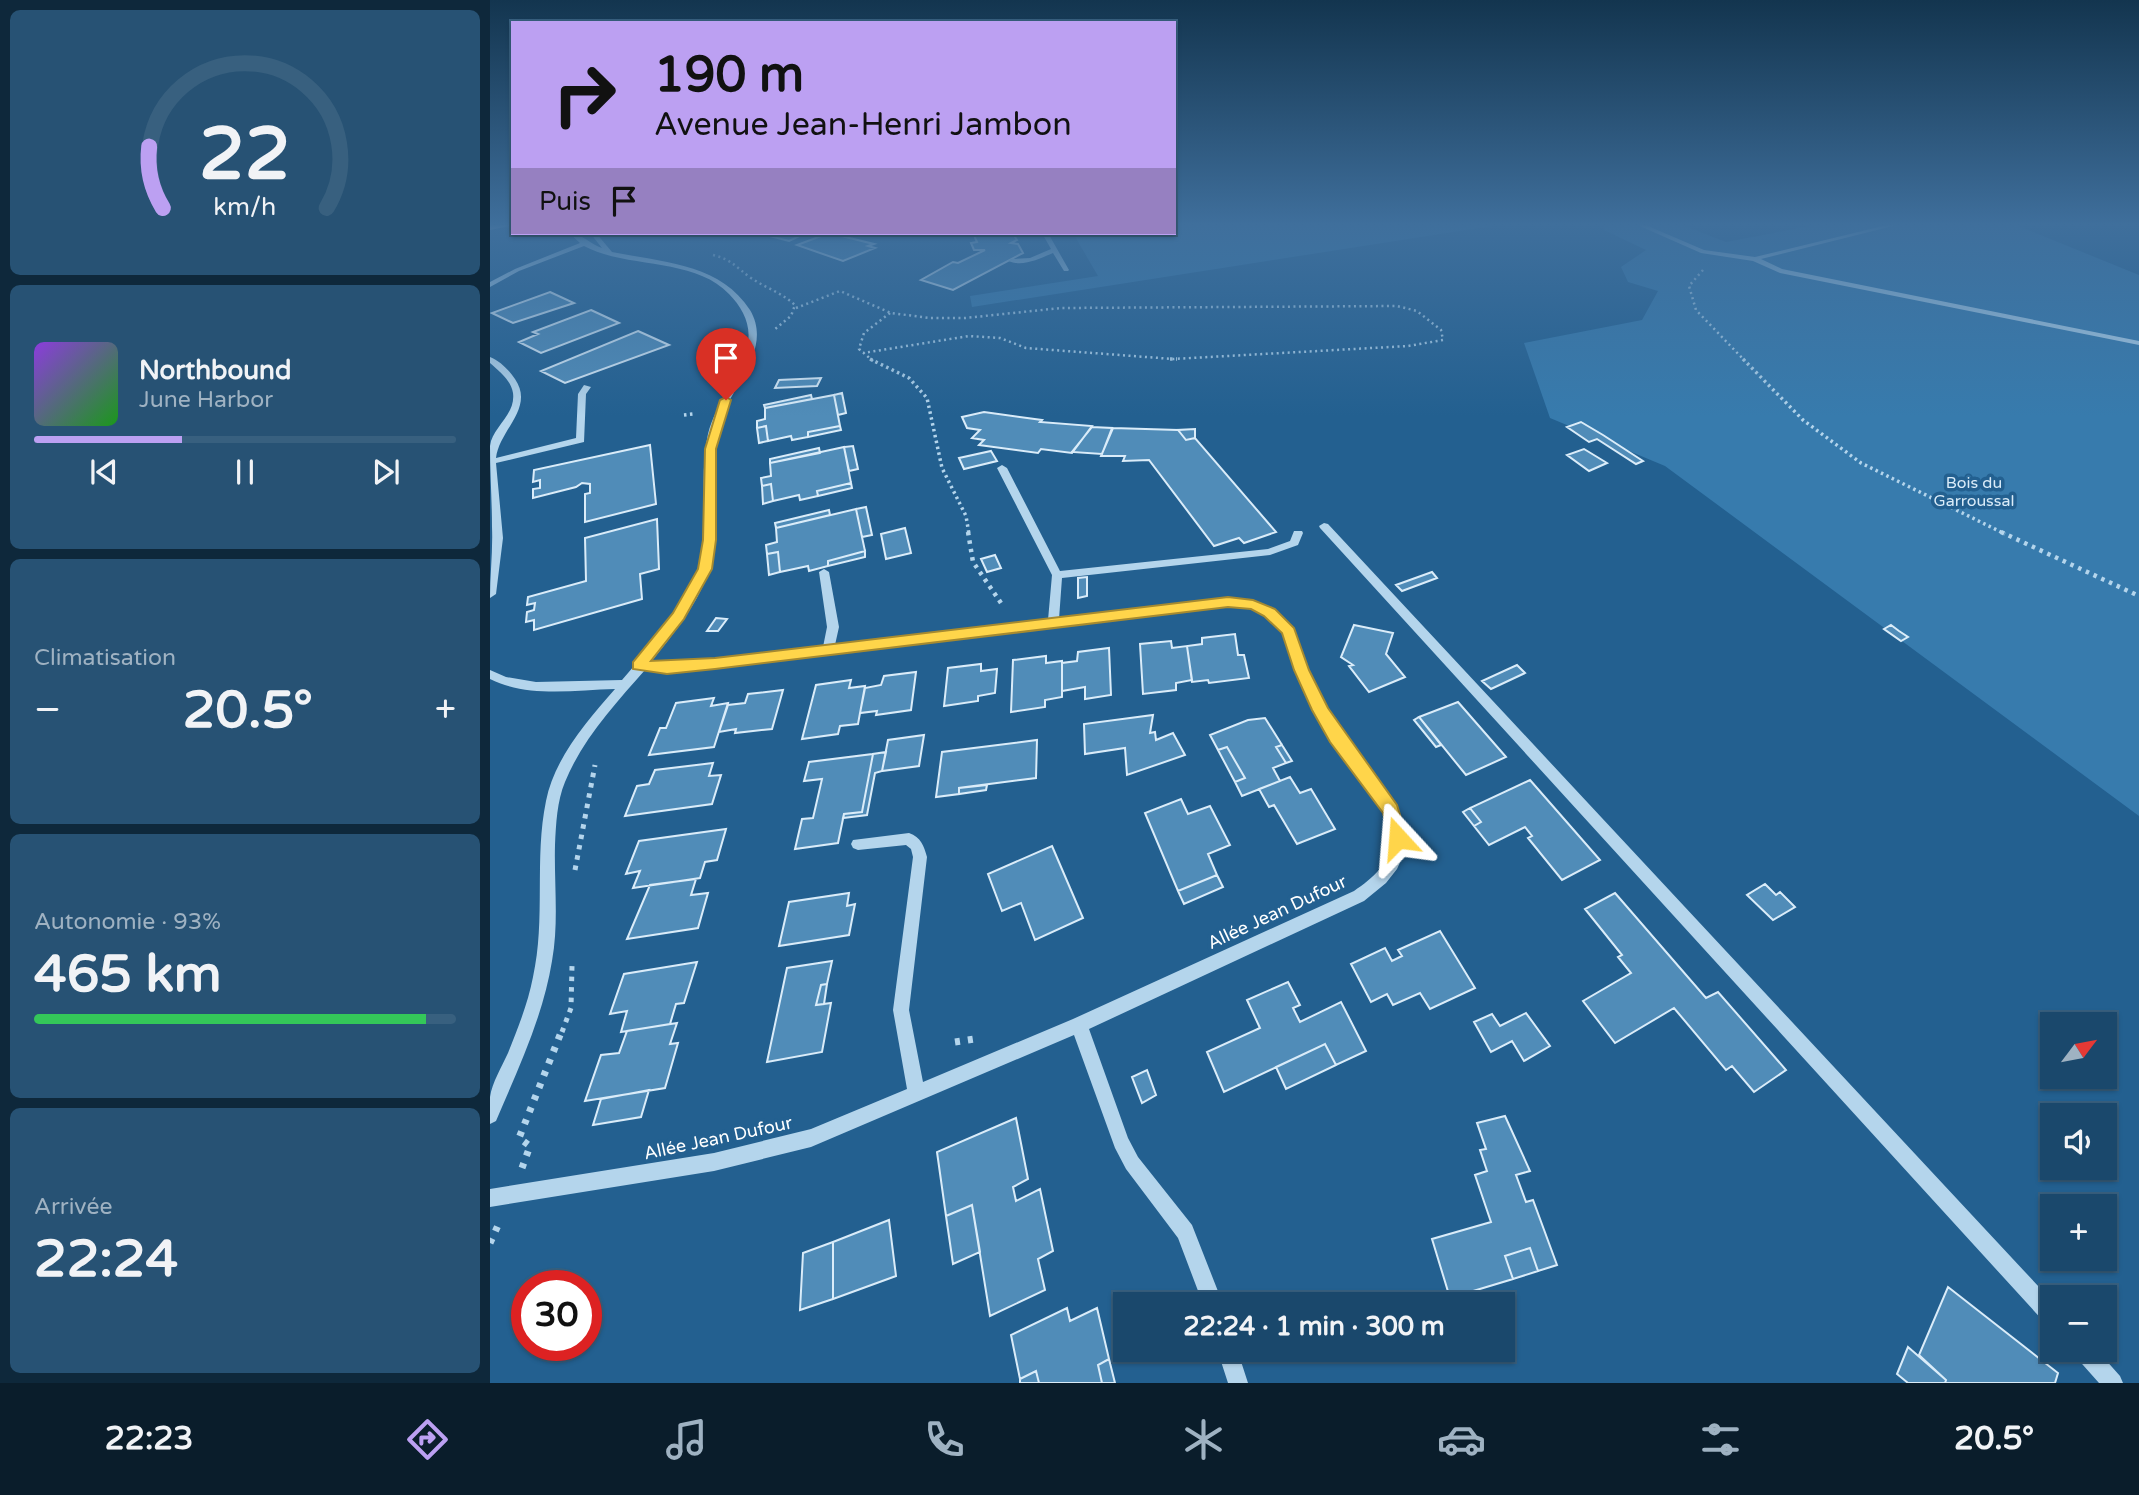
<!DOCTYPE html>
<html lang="fr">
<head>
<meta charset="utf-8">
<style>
  :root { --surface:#1a486c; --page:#275274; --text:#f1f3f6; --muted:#9fb2c2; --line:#38607f; --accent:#bca0f2 }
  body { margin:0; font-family:"Varela Round",sans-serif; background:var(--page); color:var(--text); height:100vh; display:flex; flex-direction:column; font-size:26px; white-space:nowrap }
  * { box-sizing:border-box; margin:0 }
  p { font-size:23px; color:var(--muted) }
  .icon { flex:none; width:38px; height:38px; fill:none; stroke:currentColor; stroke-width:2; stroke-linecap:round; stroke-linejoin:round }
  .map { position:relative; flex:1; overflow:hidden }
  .sheet { display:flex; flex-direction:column; gap:10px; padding:10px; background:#0e283b; width:490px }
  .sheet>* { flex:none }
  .banner { position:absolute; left:21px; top:21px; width:665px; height:214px; border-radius:0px; box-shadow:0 2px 5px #0004,0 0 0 2px var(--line); background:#bca0f2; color:#111; overflow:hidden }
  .needle { width:46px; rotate:58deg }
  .fabs { position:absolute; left:1550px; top:1012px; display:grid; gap:14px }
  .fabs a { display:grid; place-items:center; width:77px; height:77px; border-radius:0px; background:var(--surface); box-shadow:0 2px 5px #0004,0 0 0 2px var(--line); font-size:35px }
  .speed { position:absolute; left:21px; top:1270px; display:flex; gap:14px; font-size:35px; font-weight:700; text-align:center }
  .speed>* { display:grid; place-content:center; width:91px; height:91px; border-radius:50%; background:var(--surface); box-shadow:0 2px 5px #0004,0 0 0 2px var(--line); line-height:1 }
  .speed .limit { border:10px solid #d22; background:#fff; color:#111 }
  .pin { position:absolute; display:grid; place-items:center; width:60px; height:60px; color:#fff; margin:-72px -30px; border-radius:50% 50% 50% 0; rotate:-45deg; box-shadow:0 0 7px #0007 }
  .pin .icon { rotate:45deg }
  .me { position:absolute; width:77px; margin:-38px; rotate:341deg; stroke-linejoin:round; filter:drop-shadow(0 0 5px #0008) }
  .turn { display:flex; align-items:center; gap:24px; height:147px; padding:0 28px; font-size:32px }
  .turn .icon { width:91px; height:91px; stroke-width:2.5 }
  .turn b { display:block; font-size:49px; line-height:60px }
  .then { display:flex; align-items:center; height:66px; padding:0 28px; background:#0003; gap:14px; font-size:26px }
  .big { font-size:52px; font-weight:800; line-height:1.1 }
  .sheet .widget { flex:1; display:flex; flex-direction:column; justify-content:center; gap:10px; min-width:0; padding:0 24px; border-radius:10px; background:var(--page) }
  .sheet .dial { align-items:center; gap:0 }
  .dial svg { height:182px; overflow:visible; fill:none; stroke:var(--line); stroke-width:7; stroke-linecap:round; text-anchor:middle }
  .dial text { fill:var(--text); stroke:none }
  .song { display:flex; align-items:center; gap:21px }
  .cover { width:84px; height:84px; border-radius:10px; background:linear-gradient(135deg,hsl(270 70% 55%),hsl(120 70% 35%)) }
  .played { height:7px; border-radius:4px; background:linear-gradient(90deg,var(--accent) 35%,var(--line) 35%) }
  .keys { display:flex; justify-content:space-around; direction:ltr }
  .heat { display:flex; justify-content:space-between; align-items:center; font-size:38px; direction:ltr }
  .charge { height:10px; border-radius:5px; background:linear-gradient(90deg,#34c759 93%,var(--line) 0) }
  .trip { position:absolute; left:623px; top:1292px; width:402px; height:70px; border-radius:0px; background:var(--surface); box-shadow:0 2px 5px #0004,0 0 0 2px var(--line); font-weight:800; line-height:70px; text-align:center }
  .menu { display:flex; height:112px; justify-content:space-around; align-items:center; background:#0a1d2b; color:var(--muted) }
  .menu .icon { width:49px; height:49px }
  .menu .active { color:var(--accent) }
  .menu b { font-size:32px; color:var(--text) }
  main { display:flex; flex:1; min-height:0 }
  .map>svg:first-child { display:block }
</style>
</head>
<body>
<main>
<section class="sheet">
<div class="widget dial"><svg viewBox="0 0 100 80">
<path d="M14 69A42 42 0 1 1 86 69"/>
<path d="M14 69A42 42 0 0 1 8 42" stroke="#bca0f2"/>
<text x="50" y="56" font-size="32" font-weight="700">22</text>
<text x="50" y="72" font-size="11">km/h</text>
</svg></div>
<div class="widget">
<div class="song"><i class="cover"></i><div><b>Northbound</b><p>June Harbor</p></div></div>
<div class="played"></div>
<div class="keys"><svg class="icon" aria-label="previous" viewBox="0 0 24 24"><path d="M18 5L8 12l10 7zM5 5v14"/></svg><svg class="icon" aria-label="pause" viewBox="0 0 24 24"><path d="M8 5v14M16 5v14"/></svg><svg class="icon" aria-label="next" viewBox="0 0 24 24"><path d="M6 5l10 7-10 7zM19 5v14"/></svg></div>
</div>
<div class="widget"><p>Climatisation</p>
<div class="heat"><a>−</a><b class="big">20.5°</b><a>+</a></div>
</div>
<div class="widget"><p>Autonomie · 93%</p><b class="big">465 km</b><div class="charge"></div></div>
<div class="widget"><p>Arrivée</p><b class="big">22:24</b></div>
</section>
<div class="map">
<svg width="1649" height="1383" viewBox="0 0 1649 1383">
  <rect width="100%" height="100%" fill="#236090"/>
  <path fill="#377bad" d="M684 223H1021L482 307 480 296 608 276 583 233H684Z
    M1113 223H1187L1236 242 1336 223H1521L1649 275V816L1175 466 1060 418 1034 343 1152 320 1168 291 1138 282 1131 267 1156 250 1114 230Z"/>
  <path fill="#508cb8" stroke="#daecf9" stroke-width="2" d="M268 233H316L299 241Z
    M339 233 384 244 378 246 385 248 353 261 307 245Z
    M483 233 523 234 527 240 521 243 528 244 533 253 463 290 431 280 463 262 468 263 495 250H484L481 243 487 242Z
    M60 292 84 303 23 323 2 313Z
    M101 310 129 323 51 353 29 342 48 334 43 332Z
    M148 331 179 345 75 383 51 371Z
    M331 378 327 386 285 388 289 380Z
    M352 393 356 413 348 415 344 395Z
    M321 395 322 399 275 408 274 405Z
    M344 395 350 426 318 432V437L302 440 301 436 278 441 276 426 267 428V421L275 419V408Z
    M494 412 552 420 550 422 602 426 582 453 551 449 548 453 489 445 494 440 482 438 490 430 477 428 472 417Z
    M1091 422 1113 435 1153 461 1146 464 1107 439 1099 442 1077 427Z
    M276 426 278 441 269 443 267 428Z
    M350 426 351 430 318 437V432Z
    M602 427 622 428 612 454 582 452Z
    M623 428 688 430 696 440 705 438 786 532 754 543 749 538 724 546 659 460 633 461 635 456H611Z
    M705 429V438L696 440 688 430Z
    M160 445 166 504 95 522V494L100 493V484L92 483 86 487 43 498V489L50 488V480L43 482 44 470Z
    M363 446 368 469 359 471 354 447Z
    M354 447 361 483 327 491 328 496 310 500 309 495 283 501 281 484 272 486 271 478 281 476 280 463Z
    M329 448 330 453 280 463V459Z
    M1094 449 1117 463 1099 471 1077 455Z
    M501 451 507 461 474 469 469 458Z
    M361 483 362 488 328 496 327 491Z
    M281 484 283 501 273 504 272 486Z
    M376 507 382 535 372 537 366 509Z
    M366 509 375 551 338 561V566L319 571 318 566 290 572 288 552 277 554 276 545 287 542 286 528Z
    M339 510 340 515 286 528 285 523Z
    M167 519 169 569 150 574 152 599 44 630V620L36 622 37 612 44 610 45 603 37 605 38 597 96 581 95 538Z
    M415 528 421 553 396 559 391 534Z
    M375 551V557L338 566V561Z
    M288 552 290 572 279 575 277 554Z
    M505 555 511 568 497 572 491 559Z
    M942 572 947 578 912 591 906 585Z
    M597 577V596L588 598V578Z
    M226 618 237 619 228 631H217Z
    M864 625 903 633 896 654 915 677 879 692 859 666 863 665 851 657Z
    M1401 625 1409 631 1418 637 1411 641 1394 629Z
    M745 634 748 655H754L759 678 719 683 718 680 702 682 697 646 712 644V638Z
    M681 641 682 648 697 646 702 680 686 683V690L653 694 650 644Z
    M619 648 621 695 595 699V687L572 691V663L587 661 588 652Z
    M556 656V663L572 661V697L555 700V707L521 712 523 660Z
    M491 664V671L507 669 505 693 488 696V701L454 706 458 668Z
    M1027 665 1035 673 1001 689 992 681Z
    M426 672 421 710 386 715 387 711 370 713 375 688 391 685 394 676Z
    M361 680 359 688 375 686 368 724 350 726 348 734 312 739 326 685Z
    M293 690 282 729 245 733 246 729 229 732 238 705 255 703 258 694Z
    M224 698 221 706 238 703 224 747 159 755 170 728H176L186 703Z
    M968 702 1016 757 976 775 929 717Z
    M663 715 660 733 665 732 666 740 683 733 695 755 637 775 635 748 595 754 594 724Z
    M929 717 951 745 946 747 924 720Z
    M775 718 792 745 786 747 796 763 783 768 790 781 752 796 745 782 755 778 737 747 728 750 720 735 758 720Z
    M434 735 429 766 392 771 398 740Z
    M547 740 546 778 469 788V794L446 797 452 752Z
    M792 745 802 761 796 763 786 747Z
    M737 747 755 778 745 782 728 750Z
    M396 752 392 771 385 773 377 815 353 818 354 814 372 812 383 754Z
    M383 754 372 812 354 814 348 843 305 849 312 819 323 818 332 779 314 781 319 762Z
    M223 763 219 776 231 775 222 804 135 816 147 786 159 784 165 770Z
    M800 777 810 793 821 789 845 829 807 844 784 805 779 807 769 789Z
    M1040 780 1110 860 1072 880 1038 838 1042 836 1035 827 999 845 984 826 991 822 980 808Z
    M497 785 496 790 469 794V788Z
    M691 799 698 814 720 806 740 845 718 854 727 875 688 891 655 813Z
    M980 808 991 822 984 826 973 812Z
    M236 829 227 860 215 862 210 878 143 888 150 871 136 874 149 841Z
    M562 846 593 918 545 940 531 903 512 911 498 874Z
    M727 875 733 887 694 904 688 891Z
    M206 879 201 895 218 893 208 928 137 939 160 885Z
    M1275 884 1286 895 1290 892 1305 907 1283 920 1257 895Z
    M359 893 357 906 365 904 359 935 289 946 299 902Z
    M1125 893 1216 998 1228 992 1296 1070 1264 1092 1242 1066 1236 1070 1184 1008 1125 1043 1093 1001 1141 973 1128 957 1132 955 1095 909Z
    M950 931 985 988 940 1009 930 993 903 1005 897 994 881 1002 861 964 895 948 902 961 912 956 908 950Z
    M342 961 337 984 331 985 326 1005 341 1003 332 1052 277 1062 297 968Z
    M207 962 194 1003 186 1004 180 1024 131 1032 137 1011 120 1014 134 974Z
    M798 982 810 1005 803 1008 810 1022 851 1002 876 1051 846 1065 835 1044 734 1092 717 1052 770 1028 757 1000Z
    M337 984 334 1004 326 1005 331 985Z
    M1036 1013 1060 1046 1034 1061 1022 1041 1001 1052 984 1022 1002 1014 1010 1026Z
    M187 1023 180 1044 188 1043 175 1088 95 1101 111 1055 129 1053 137 1031Z
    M835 1044 846 1065 796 1089 786 1067Z
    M657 1070 666 1095 652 1103 642 1077Z
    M159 1090 151 1117 103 1125 111 1099Z
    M1015 1116 1040 1171 1026 1175 1036 1202 1043 1200 1067 1265 1048 1271 1040 1248 1015 1256 1023 1279 960 1298 942 1239 1001 1222 985 1175 997 1171 990 1150 996 1149 987 1123Z
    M526 1118 538 1179 523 1187 526 1201 550 1189 563 1251 548 1259 555 1290 500 1316 482 1205 456 1216 447 1152Z
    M482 1205 490 1252 463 1264 456 1216Z
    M399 1220 406 1276 343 1299V1242Z
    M343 1242V1299L310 1310 313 1253Z
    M1040 1248 1048 1271 1023 1279 1015 1256Z
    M1458 1287 1568 1373 1565 1383H1455L1456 1380 1429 1355Z
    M577 1308 580 1321 607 1308 619 1359 608 1365 612 1383H549L546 1371 530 1379 521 1335Z
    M1418 1347 1456 1380 1455 1383H1418L1407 1374Z
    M619 1359 625 1383H612L608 1365Z
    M546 1371 549 1383H530V1379Z"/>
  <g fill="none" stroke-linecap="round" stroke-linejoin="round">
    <path stroke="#b4d5ec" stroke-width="2.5" stroke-dasharray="2 3.5" stroke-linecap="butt" d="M223 255C241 259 247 268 261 278 276 288 292 293 305 305L301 316 284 330
      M1213 270 1199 286 1206 310 1255 361
      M306 308 350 291 401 313 440 318H475L571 308 907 306 927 311 951 330 953 340 918 346 683 359 536 348 510 338 479 336 373 353
      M383 361 369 349 374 333 400 313"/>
    <path stroke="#b4d5ec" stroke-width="3.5" stroke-dasharray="2.5 3.5" stroke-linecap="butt" d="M380 359 419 378 437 398 452 468 476 516 479 534
      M680 359H687
      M1253 359 1313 420 1371 463 1515 534
      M194 415 203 414"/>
    <path stroke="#b4d5ec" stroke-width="4.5" stroke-dasharray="3.5 5" stroke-linecap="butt" d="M478 532 483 562 511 603V608
      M1511 532 1649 596"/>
    <path stroke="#b4d5ec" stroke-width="5" stroke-dasharray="4.5 6" stroke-linecap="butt" d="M85 870 105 765
      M72 1032 81 1008 82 966"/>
    <path stroke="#b4d5ec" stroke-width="7" stroke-dasharray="5 8" stroke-linecap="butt" d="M465 1042 485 1039
      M32 1168 40 1146 29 1138 72 1030
      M0 1243 10 1221"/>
    <path fill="#b4d5ec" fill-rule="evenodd" d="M1143 223H1151L1214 250 1265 257 1405 223H1415L1271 259 1292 269 1649 341V345L1290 273 1263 261 1211 253Z
      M79 233C91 233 100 244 112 248L100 233H106L122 252C171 262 230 263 260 310 283 349 242 384 232 419 217 467 234 519 220 567 209 603 184 633 161 662L177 664 333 647 337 627 329 572 334 569 339 572 349 627 345 645 558 620 562 575 507 468 512 465 517 468 570 571 778 549 800 541 804 531H812L813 533 808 545 780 555 572 578 569 619 738 598 773 605 787 612 799 623 807 636 818 671 837 711 852 735 898 794 907 811 915 837 913 856 907 869 896 883 874 901 599 1029 638 1138 648 1157 702 1225 733 1304H713L688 1238 636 1169 625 1148 584 1035 321 1147 224 1171 0 1207V1189L224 1153 321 1129 417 1089 403 1010 423 857 421 849 416 845 368 850 363 848 361 844 363 840 419 833C431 837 434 846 437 857L419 1010 433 1082 583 1019 864 891C883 878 903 862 901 836 899 802 867 776 848 750 838 735 829 720 821 704 814 691 808 678 804 664 800 652 799 638 791 629 778 612 758 607 738 606L249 665 177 672 155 670C125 704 92 740 75 782 67 801 66 824 65 845 64 883 69 923 62 961 53 1017 28 1069 6 1121L0 1124C0 1115 0 1106 0 1097 2 1083 12 1066 18 1053 28 1028 38 1003 43 977 56 919 44 859 56 801 64 759 97 721 125 689 84 690 38 698 0 679V670L16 677 46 682 132 680 144 666 145 662 149 661C169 637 192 611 204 582 223 534 207 483 218 434 226 401 254 375 258 342 261 324 252 307 239 294 204 257 137 269 94 246L29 271 0 287V282L25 269 90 243Z
      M552 233H558L579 270 578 271H574L563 253C549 259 533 267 518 261L521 259 540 258 561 249Z
      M0 357C10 361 19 370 25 379 45 408 9 430 6 458L86 438 88 394 94 385 101 387 96 394 94 442 6 463 13 538 6 594 0 598C0 574 3 551 2 527 2 501 0 473 0 446 2 427 26 415 23 393 21 380 9 371 0 363Z
      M834 523 838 524 1563 1302V1327L1556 1324 830 528 829 526Z
      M727 1349H747L758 1383H738Z
      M1582 1349H1606L1630 1376 1633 1383H1609L1585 1356Z"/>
    <path fill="#fafcff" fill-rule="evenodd" d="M23 223V225L0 230V224Z"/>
  </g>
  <linearGradient id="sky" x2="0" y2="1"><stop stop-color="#13354f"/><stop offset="0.54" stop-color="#3f6f9c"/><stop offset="1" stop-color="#3f6f9c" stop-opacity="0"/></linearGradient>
  <rect width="1649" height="416" fill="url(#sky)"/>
  <path fill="#ffd54a" stroke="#a68a30" stroke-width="2" d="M236 397 241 400 226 449V540L222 569 194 619 161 661 225 658 738 597 763 600 785 609 804 628 819 670 838 708 907 805 917 838 914 843H901L893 813 840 742 822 710 804 670 792 633 774 616 761 609 738 607 225 669 177 674 143 669V662L183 613 208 569 213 540 215 449 230 400Z"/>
  <g text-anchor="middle" stroke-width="7" stroke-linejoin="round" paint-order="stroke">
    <g font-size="16" fill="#daecf9" stroke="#236090">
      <text x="1484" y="488">Bois du<tspan x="1484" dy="18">Garroussal</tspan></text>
    </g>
    <g font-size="18" fill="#fff" stroke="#236090">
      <text transform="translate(787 912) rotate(-25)" y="6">Allée Jean Dufour</text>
      <text transform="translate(228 1138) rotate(-12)" y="6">Allée Jean Dufour</text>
    </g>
  </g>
</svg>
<div class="fabs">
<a><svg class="needle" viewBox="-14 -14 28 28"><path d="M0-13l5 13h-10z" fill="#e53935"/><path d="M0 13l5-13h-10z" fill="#9fb2c2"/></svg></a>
<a><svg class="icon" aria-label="sound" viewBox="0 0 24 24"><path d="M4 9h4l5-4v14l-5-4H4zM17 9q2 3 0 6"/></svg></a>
<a>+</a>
<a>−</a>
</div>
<div class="speed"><div class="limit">30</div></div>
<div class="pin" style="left:236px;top:400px;background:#d93025"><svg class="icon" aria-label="arrive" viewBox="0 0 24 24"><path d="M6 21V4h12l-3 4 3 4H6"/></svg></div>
<svg class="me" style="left:908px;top:838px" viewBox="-20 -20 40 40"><path d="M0-17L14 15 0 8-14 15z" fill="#ffd54a" stroke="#fff" stroke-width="4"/></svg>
<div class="trip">22:24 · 1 min · 300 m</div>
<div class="banner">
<div class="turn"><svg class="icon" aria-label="right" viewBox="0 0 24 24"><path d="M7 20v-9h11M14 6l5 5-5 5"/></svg><div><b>190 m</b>Avenue Jean-Henri Jambon</div></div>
<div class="then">Puis<svg class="icon" aria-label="arrive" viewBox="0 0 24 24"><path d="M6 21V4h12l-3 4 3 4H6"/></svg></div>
</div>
</div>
</main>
<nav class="menu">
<b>22:23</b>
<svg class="icon active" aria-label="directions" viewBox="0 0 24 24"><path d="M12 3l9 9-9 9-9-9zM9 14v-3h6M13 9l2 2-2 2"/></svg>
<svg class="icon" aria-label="music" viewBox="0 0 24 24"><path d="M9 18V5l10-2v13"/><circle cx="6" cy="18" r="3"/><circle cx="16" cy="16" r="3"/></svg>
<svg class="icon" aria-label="phone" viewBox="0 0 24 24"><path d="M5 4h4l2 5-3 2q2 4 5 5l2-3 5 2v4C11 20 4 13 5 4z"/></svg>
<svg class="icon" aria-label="climate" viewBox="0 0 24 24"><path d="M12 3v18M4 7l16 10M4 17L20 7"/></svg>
<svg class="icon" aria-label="car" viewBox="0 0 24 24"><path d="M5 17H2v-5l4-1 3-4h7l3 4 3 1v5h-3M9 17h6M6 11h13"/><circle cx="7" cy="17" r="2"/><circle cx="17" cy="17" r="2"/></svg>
<svg class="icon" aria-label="filters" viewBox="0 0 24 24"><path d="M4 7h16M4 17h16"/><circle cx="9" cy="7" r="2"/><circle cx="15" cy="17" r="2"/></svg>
<b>20.5°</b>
</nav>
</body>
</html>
